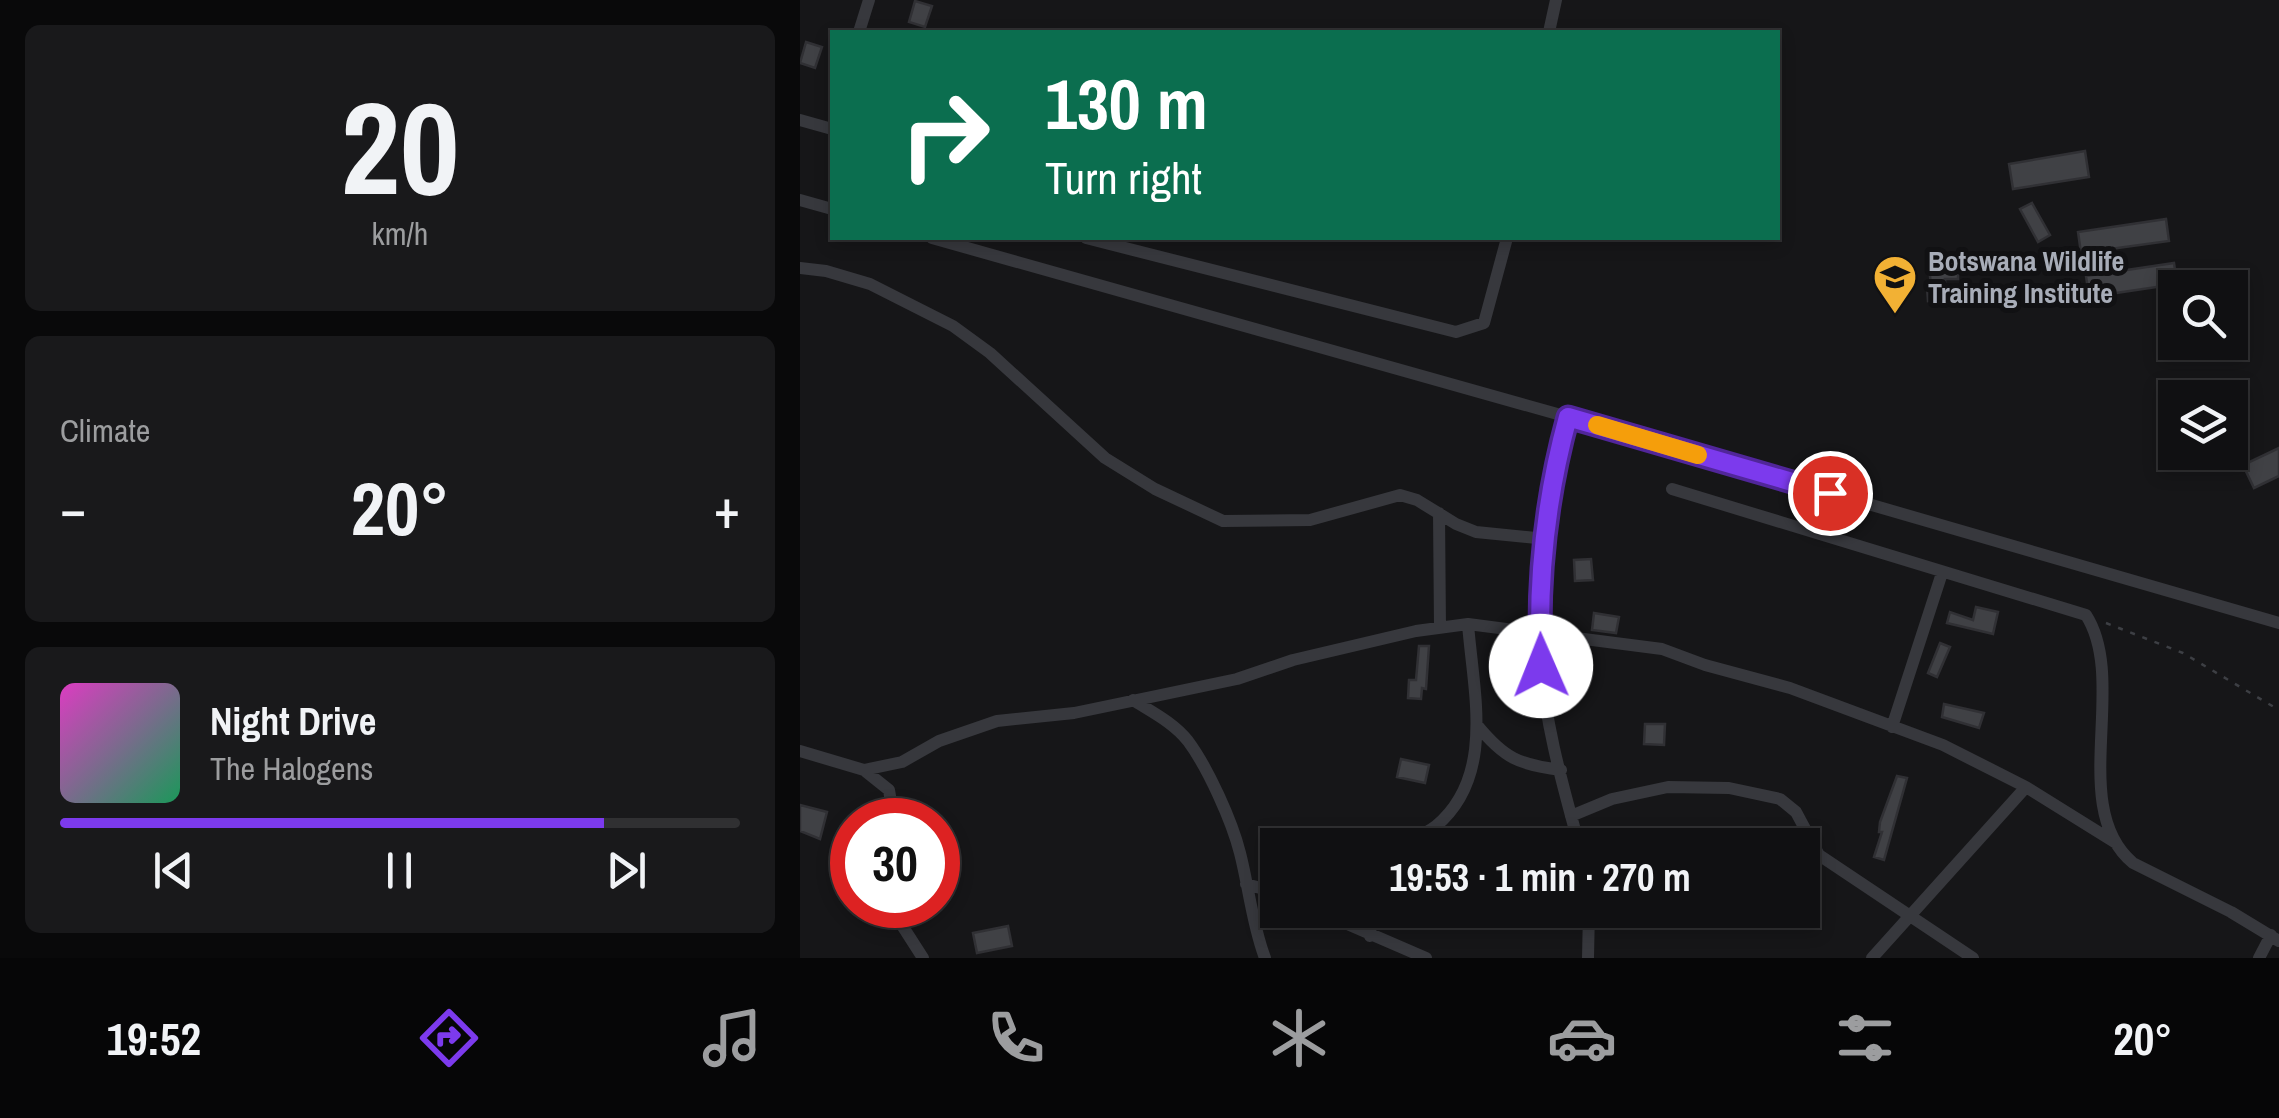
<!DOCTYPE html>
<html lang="en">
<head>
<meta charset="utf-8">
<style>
  :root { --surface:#101012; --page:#19191b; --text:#f1f3f6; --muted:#9c9d9f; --line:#303032; --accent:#7c3aed }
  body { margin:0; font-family:"Archivo Narrow",sans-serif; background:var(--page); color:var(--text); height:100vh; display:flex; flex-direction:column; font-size:38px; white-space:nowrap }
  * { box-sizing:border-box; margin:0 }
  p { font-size:32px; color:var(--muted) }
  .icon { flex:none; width:55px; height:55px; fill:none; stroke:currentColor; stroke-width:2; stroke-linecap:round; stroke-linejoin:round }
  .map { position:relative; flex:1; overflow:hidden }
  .panel { display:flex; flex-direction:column; gap:25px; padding:25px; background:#09090a; width:800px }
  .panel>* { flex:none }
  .hud { position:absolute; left:30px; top:30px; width:950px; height:210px; border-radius:0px; box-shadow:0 5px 15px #0003,0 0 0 2px var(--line); background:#0b6e4f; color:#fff; overflow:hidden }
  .controls { position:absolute; left:1358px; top:270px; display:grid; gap:20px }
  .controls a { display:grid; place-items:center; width:90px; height:90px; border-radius:0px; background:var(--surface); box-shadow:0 5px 15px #0003,0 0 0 2px var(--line); font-size:50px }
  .speed { position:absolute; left:30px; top:798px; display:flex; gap:20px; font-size:50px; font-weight:700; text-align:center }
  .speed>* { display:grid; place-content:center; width:130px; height:130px; border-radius:50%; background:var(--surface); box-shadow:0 5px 15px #0003,0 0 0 2px var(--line); line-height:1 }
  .speed .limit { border:15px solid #d22; background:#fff; color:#111 }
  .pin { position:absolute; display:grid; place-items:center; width:85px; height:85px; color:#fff; margin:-42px; border:5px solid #fff; border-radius:50%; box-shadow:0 2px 10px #0007 }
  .me { position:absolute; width:110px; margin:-55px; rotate:359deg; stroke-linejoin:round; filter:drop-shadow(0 0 8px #0008) }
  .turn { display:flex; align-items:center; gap:35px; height:210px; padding:0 50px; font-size:45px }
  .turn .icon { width:130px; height:130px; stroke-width:2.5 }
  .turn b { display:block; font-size:70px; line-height:85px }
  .big { font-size:75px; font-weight:700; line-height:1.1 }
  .panel .tile { flex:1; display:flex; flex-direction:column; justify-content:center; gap:15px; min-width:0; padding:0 35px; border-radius:15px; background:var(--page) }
  .panel .dial { align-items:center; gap:0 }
  .dial b { font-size:130px; line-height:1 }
  .song { display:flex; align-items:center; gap:30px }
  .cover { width:120px; height:120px; border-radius:15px; background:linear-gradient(135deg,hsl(310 70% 55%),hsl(150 70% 35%)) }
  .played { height:10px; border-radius:5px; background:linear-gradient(90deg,var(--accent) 80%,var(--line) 80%) }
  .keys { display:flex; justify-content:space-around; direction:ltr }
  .heat { display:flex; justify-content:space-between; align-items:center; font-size:55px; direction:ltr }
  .trip { position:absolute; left:460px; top:828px; width:560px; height:100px; border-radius:0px; background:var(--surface); box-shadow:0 5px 15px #0003,0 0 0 2px var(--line); font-weight:700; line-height:100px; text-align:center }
  .menu { display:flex; height:160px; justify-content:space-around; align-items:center; background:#060607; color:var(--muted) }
  .menu .icon { width:70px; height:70px }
  .menu .on { color:var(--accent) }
  .menu b { font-size:45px; color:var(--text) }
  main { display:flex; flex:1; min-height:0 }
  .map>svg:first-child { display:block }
</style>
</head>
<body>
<main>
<section class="panel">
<div class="tile dial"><b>20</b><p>km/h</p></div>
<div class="tile"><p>Climate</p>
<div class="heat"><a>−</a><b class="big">20°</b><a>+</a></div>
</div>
<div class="tile">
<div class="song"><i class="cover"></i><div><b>Night Drive</b><p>The Halogens</p></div></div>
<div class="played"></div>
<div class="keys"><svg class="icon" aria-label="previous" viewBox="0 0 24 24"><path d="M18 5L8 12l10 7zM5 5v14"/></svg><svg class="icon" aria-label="pause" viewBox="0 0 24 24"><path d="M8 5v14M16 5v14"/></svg><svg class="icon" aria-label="next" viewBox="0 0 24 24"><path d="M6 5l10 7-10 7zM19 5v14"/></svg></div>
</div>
</section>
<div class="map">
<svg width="1479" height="958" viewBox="0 0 1479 958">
  <rect width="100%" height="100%" fill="#161618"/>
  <path fill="#404145" stroke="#303034" stroke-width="2.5" d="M115 1 132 6 125 27 109 22Z
    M6 42 22 47 15 68 0 63Z
    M1285 151 1289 177 1213 189 1209 164Z
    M1232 203 1250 235 1238 242 1220 209Z
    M1366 219 1369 241 1281 253 1278 232Z
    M1374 263 1377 284 1289 297 1286 276Z
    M1158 264V279H1145L1146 299 1128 301 1127 287H1131L1129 265Z
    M1479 448V476L1454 488 1443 465Z
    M791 559 793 580 775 581 774 560Z
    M1176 607 1198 612 1193 634 1147 623 1150 612 1173 620Z
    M794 613 819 617 816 633 792 630Z
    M1140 643 1150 647 1137 677 1128 673Z
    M619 646H629L626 689 622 688 621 699 608 698 609 680H616Z
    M1144 704 1184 713 1179 728 1142 717Z
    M845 724H865L864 745 844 744Z
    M601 759 629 765 625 783 597 777Z
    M1097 776 1107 778 1084 860 1074 857 1082 832H1079L1080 822Z
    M0 805 27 812 20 839 0 831Z
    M208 926 212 946 177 953 173 933Z"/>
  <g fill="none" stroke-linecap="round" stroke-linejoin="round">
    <path stroke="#3d3f44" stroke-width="2.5" stroke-dasharray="5 8" stroke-linecap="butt" d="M1306 623 1383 653 1479 710"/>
    <path stroke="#37383d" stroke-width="12" d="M59 32 69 0
      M749 32 756 0
      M0 120 32 129
      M0 200 32 209
      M132 238 768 417 1479 623
      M286 238 656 332 684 323 707 238
      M0 268 26 271 70 284 153 326 190 353 305 458 355 489 423 521 510 520 600 495 617 500 656 524 676 532 746 539
      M768 417C747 495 735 582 741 663 745 724 763 786 779 845
      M872 489 1286 615C1329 682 1267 808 1333 863L1431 912 1479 941
      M639 513 640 628
      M333 700C352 712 374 723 388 741 408 768 432 821 440 853 449 888 452 924 465 958
      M677 725C704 758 719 765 761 770
      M1092 727 1142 573
      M0 751 64 770 89 790 92 808 90 820
      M64 770 102 762 139 741 197 721 274 713 351 697 437 679 493 660 616 631 668 624 862 649 905 665 990 688 1143 745 1226 787 1316 843
      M771 816 812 799 868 787 929 788 980 799 996 812 1019 855 1173 958
      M601 845C612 839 626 834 636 826 696 776 673 691 668 624
      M446 884 478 893
      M89 905 123 958
      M515 910 626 958
      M570 936 572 910
      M788 958 789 910
      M1072 958 1226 787
      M1459 958 1471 935"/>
  </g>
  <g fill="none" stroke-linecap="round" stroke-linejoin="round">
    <defs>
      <path id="route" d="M741 666C737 583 746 497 768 417L1030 493"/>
    </defs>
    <use href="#route" stroke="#51269a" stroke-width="25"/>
    <use href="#route" stroke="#7c3aed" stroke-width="18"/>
    <path stroke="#f59e0b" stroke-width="18" d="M797 425 898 455"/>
  </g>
  <defs>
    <symbol id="school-pin" viewBox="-11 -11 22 30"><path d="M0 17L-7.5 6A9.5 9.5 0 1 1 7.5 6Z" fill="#f2b134" stroke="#111113"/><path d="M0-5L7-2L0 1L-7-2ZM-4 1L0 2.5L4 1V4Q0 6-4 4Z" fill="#111"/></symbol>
  </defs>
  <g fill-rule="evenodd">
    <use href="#school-pin" x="1070" y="252" width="50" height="68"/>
  </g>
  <g text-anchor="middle" stroke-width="10" stroke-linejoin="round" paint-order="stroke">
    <g font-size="28" font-weight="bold" fill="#a8adb8" stroke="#111113" text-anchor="start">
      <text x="1128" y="271">Botswana Wildlife<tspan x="1128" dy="32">Training Institute</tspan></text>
    </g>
  </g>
</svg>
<div class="controls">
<a><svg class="icon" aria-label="search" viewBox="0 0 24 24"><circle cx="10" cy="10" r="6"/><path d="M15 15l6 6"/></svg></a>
<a><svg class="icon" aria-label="layers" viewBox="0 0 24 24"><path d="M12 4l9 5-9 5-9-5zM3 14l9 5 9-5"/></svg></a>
</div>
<div class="speed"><div class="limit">30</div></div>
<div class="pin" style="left:1030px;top:493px;background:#d93025"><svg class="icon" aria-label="arrive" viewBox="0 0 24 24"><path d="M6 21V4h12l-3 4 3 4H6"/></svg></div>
<svg class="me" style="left:741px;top:666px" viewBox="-20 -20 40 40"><circle r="19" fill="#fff"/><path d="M0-13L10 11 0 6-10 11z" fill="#7c3aed"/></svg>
<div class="trip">19:53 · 1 min · 270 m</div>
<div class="hud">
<div class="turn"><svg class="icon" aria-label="right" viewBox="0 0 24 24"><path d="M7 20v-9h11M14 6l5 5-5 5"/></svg><div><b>130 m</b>Turn right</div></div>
</div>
</div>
</main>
<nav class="menu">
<b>19:52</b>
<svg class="icon on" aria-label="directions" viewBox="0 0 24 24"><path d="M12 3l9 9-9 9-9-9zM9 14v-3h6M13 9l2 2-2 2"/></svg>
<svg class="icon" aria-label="music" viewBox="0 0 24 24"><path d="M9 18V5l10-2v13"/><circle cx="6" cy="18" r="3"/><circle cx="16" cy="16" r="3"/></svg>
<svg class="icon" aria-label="phone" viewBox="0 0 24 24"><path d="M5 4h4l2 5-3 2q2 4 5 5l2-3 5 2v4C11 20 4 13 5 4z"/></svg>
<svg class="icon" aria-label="climate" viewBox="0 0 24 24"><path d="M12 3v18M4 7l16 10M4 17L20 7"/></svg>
<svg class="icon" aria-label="car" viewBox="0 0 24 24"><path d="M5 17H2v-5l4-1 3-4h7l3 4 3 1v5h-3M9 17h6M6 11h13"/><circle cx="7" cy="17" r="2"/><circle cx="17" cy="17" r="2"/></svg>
<svg class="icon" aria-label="filters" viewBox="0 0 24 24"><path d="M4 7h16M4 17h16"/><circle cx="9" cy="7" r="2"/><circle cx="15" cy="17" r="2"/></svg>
<b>20°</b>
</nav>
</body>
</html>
